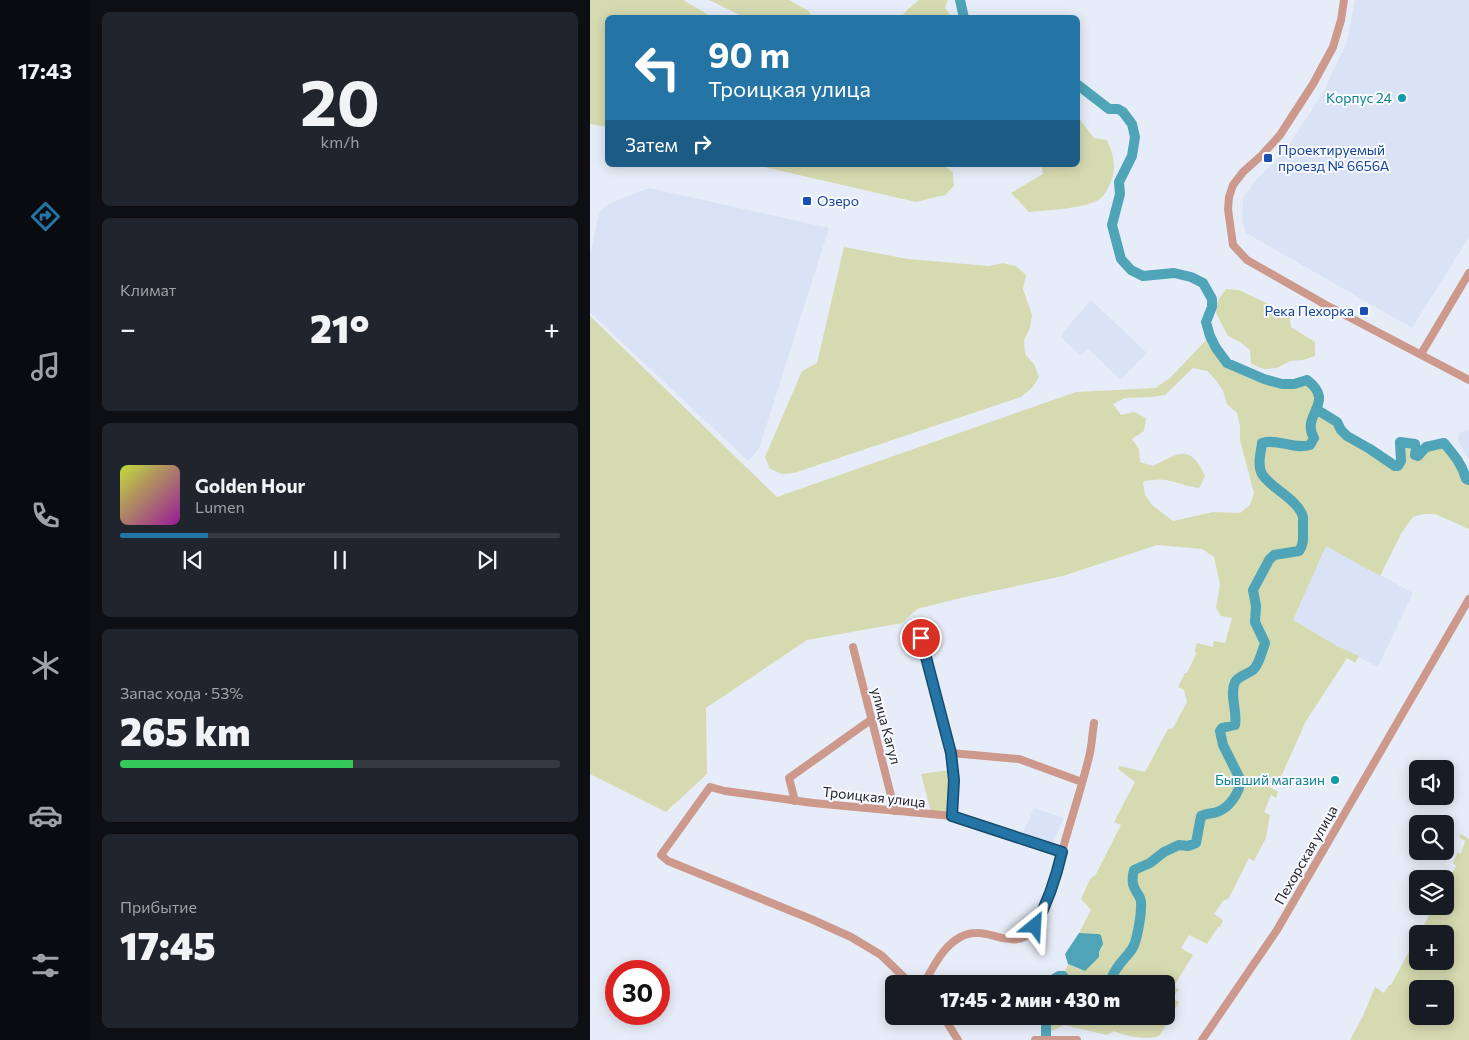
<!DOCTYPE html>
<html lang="ru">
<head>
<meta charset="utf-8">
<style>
  :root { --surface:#171b24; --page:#20242c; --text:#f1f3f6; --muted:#9ea1a6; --line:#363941; --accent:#2474a5 }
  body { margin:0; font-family:Commissioner,sans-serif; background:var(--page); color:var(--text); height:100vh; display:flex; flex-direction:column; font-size:19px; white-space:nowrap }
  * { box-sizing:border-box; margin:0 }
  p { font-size:16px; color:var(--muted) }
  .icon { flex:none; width:28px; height:28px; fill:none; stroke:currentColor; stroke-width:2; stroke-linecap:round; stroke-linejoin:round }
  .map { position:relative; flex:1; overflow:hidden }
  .panel { display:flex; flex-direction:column; gap:12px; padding:12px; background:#0d0f14; width:500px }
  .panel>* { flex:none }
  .banner { position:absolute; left:15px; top:15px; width:475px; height:152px; border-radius:8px; box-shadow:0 2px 12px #0003; background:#2474a5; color:#fff; overflow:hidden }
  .buttons { position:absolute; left:819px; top:760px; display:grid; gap:10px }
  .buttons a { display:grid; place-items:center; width:45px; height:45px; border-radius:8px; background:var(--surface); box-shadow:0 2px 12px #0003; font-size:25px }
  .speed { position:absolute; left:15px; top:960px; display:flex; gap:10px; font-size:25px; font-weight:700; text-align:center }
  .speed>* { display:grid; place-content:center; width:65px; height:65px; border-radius:50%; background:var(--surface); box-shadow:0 2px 12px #0003; line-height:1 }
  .speed .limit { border:8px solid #d22; background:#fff; color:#111 }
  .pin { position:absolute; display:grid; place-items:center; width:42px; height:42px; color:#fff; margin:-21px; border:2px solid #fff; border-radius:50%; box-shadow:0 1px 5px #0007 }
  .me { position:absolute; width:55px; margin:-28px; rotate:27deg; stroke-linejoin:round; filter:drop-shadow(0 0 4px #0008) }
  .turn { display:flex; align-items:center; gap:18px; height:105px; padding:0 20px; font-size:22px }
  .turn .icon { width:65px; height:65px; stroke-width:2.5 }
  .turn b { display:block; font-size:35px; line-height:42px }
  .then { display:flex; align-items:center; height:48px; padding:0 20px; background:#0003; gap:10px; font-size:19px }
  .big { font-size:38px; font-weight:800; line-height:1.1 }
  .panel .tile { flex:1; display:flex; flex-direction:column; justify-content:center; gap:8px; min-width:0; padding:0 18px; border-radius:8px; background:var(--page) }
  .panel .dial { align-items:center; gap:0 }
  .dial b { font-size:65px; line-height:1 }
  .song { display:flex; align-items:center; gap:15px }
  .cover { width:60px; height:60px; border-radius:8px; background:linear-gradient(135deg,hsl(70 70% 55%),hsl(300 70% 35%)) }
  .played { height:5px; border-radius:2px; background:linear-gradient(90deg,var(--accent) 20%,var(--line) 20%) }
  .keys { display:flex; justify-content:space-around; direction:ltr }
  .heat { display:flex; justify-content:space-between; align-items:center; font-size:28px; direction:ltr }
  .charge { height:8px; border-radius:4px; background:linear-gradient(90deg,#34c759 53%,var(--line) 0) }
  .trip { position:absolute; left:295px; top:975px; width:290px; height:50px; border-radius:8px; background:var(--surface); box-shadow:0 2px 12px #0003; font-weight:800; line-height:50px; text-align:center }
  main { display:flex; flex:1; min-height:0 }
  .menu { display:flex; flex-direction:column; width:90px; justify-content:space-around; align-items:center; background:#090b0e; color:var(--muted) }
  .menu .icon { width:35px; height:35px }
  .menu .selected { color:var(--accent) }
  .menu b { font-size:22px; color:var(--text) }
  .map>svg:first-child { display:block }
</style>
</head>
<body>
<main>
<nav class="menu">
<b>17:43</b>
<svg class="icon selected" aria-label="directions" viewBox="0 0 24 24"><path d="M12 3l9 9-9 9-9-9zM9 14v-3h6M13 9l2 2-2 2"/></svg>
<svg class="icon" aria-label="music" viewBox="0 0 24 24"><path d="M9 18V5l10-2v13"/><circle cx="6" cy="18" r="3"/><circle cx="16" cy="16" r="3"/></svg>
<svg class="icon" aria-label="phone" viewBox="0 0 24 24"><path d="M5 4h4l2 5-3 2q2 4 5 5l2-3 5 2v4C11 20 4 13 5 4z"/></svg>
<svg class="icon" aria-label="climate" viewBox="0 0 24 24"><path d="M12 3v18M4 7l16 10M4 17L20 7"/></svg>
<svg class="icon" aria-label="car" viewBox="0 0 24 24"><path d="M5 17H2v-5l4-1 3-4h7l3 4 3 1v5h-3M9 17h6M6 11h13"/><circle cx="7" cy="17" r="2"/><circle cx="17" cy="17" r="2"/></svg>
<svg class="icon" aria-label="filters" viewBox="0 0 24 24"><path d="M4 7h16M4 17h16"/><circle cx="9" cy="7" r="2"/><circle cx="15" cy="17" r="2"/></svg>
</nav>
<section class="panel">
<div class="tile dial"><b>20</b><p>km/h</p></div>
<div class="tile"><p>Климат</p>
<div class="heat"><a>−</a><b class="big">21°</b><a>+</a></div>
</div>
<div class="tile">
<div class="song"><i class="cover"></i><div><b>Golden Hour</b><p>Lumen</p></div></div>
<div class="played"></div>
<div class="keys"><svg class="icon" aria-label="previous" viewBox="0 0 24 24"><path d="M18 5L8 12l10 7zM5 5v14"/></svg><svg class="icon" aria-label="pause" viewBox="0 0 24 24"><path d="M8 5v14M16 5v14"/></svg><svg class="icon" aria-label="next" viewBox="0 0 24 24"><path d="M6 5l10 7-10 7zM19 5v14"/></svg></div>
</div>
<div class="tile"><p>Запас хода · 53%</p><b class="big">265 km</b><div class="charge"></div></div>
<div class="tile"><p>Прибытие</p><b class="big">17:45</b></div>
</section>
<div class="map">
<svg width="879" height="1040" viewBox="0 0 879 1040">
  <rect width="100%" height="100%" fill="#e7edf8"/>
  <path fill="#d9e3f5" d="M765 0H879V237L822 328 656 233 652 220 653 197 668 178 695 151 734 91 757 41Z
    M59 188 239 228 169 449 158 461 0 312V255L9 214 16 205Z
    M501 300 557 353 531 380 498 349 491 356 471 337 473 332Z
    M879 430V460L868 441 869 433Z
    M736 545 823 593 788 667 747 646 703 620Z
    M444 808 474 818 462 845 432 835Z"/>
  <path fill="#d6dab0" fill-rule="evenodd" d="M0 0H93L122 17 18 18 17 127 0 124Z
    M119 0H199L219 11 222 17H154Z
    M329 0H358L355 8 362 17H311L318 9Z
    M488 117 504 138 517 140C523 153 527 167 521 181 519 186 516 194 511 198 498 209 456 210 439 212L421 193 453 174 451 165H488Z
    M166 165H353L363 172 364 186 355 195 326 202Z
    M254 247 318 259 399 266 413 263 426 266 436 275 433 289 442 315 440 328 434 340 435 354 444 364 449 377 442 388 431 397 204 473 192 474 180 469 175 457 212 371 227 363Z
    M636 289 649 290 699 314 701 327 725 342V356L713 360 700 361 687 368 674 369 661 364 660 350 650 342 638 336 626 313 628 300Z
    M0 316 187 497 486 392 565 388 580 378 620 336C624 345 629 356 636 363 645 370 690 385 702 384 707 384 712 382 717 380L724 386 730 394 727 409 747 422 751 430 757 436 779 448 805 466H808L811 460 810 442 825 444 826 449 825 455 828 456 836 447 854 443C864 455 872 464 876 479L879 480V529L845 514H833L823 517 812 532 790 576 736 546 703 620 747 646 769 656 765 663 757 658 716 721 690 779 684 776 680 787 688 792 686 798 681 795 674 812 680 815 676 838 664 861 659 858 639 898 633 901 624 914 633 920 630 927H628L617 944 599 935 591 948 603 955 584 986 589 990 585 994 581 992 578 996 589 1002C585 1009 573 1031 569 1036 558 1040 536 1037 524 1031L517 1035 474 1025 462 1031H459L460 1021 467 1016H576V984H466L473 976 478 964C500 975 493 969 509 957V952L512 948 508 934 489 933 501 910 491 899 500 879 506 874 531 825 524 822 545 782 528 769 530 766 555 772 578 729 583 728 597 702 594 690 588 687 595 673H597L606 654 605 650 607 643 623 647 624 641 635 643 642 618 631 616 626 608 630 584 624 557 612 549 567 545 473 576 375 597 327 609 312 623 217 640 116 708 117 774 76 812 0 774ZM603 368 617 371 626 380 633 391 637 404 647 413 650 426V440L664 493 660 505 650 513 623 512 583 521 562 505 555 495 553 482C577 475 586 485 609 488L615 476C600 443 589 453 563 466L550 462 549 449 542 439 554 431 556 418 544 412 531 415 523 404 535 398 562 397 575 395Z
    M360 770 361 780V808C356 815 349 813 341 812L331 774Z
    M871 834 879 839V1040H760L773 1016 785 987 794 993 799 985H801L827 937 828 961H855V934H829L844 906H855V886L866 866 863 863 868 852 871 854 875 841 869 837ZM828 989H855V1016H828Z"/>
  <path fill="#50a4b7" d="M489 933 508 934 511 935 513 944 509 952V957L495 971 478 964 475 954Z"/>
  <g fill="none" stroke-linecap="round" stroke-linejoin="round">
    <path stroke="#50a4b7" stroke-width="10" d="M370 0 374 18
      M488 85 519 109H528L533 112 542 124 545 137 542 156 529 182 530 194 522 225 531 259 541 270 553 276 584 273 601 277 613 283 622 299V307L616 322 620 336 626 348 637 363 674 379 692 384H704L717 380C747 403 710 414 724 438L720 445C703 450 688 438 672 443 671 453 667 464 672 474 680 488 708 499 713 517 713 520 713 525 713 529 713 538 714 544 709 551L684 555 679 560 663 590 666 606 665 622 675 643C672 651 670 662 664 669 659 674 649 675 645 682 639 695 648 713 645 725L632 728 630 731 633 745 650 779C651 792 639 808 627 812 621 814 617 813 611 816L606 843 598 846 589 845 574 852 560 863 544 870C538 893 553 891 551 907 551 916 547 942 542 949 535 959 526 966 522 977L525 984
      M726 409 747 422 751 430 757 436 780 449 805 466H808L811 461 810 442 825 444 826 449 825 455 828 456 836 447 854 443C864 455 872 464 876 479L879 480
      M462 984 463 980 469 976H473L478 984
      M456 1040V1020L459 1016"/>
    <path stroke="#cd998c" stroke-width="8" d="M754 0 751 20 743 47 723 84 690 135 672 155 653 172 643 185 639 197 638 209 643 245 657 260 736 305 879 380
      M831 354 879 273
      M328 622 338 669 361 753 364 780 362 816
      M263 647 305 811
      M361 753 429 759 492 782
      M205 801 199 778 282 719
      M321 984 291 955 261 937 221 919 78 861 71 855 120 787 135 791 223 803 362 816 472 851
      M334 984C344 964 360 933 386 933 394 932 403 936 412 938 419 939 427 941 434 937 458 924 468 866 475 841 483 813 492 786 499 757 502 746 502 735 504 723
      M353 1016 368 1040
      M445 1040H487
      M612 1040 687 930 879 599"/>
  </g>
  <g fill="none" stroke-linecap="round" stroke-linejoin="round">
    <defs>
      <path id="route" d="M331 638 361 753 364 780 362 816 472 852C466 878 458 902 445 926"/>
    </defs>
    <use href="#route" stroke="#174b6b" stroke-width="12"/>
    <use href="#route" stroke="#2474a5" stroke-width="9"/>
  </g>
  <g fill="#0f9aa8" stroke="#f8faff" stroke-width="2">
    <circle cx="812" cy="98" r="5"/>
    <circle cx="745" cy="780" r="5"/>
  </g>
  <g fill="#1a4fb4" stroke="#f8faff" stroke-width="2">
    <rect x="673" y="153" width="10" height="10" rx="2.5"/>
    <rect x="212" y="196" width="10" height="10" rx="2.5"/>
    <rect x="769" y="306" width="10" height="10" rx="2.5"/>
  </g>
  <g text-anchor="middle" stroke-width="4" stroke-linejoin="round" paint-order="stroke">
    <g font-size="14" fill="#0d838f" stroke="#f8faff" text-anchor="end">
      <text x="802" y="103">Корпус 24</text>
      <text x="735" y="785">Бывший магазин</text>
    </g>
    <g font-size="14" fill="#164399" stroke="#f8faff" text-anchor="start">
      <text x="688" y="155">Проектируемый<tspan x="688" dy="16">проезд № 6656А</tspan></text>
      <text x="227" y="206">Озеро</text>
      <text x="764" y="316" text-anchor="end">Река Пехорка</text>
    </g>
    <g font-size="14" fill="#212327" stroke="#f8faff">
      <text transform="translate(296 726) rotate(75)" y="5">улица Кагул</text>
      <text transform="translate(284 797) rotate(6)" y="5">Троицкая улица</text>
      <text transform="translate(716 855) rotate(-60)" y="5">Пехорская улица</text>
    </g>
  </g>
</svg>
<div class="buttons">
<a><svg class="icon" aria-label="sound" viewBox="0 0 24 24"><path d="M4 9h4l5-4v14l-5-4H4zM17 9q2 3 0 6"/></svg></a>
<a><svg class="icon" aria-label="search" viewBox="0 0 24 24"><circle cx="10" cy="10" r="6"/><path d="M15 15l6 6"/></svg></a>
<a><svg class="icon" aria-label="layers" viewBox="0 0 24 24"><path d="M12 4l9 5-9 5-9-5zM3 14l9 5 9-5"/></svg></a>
<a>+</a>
<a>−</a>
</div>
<div class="speed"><div class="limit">30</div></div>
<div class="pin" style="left:331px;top:638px;background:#d93025"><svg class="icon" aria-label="arrive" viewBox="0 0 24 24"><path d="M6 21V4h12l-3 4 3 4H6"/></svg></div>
<svg class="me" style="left:445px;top:926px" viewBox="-20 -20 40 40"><path d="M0-17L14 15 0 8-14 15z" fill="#2474a5" stroke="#fff" stroke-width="4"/></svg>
<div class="trip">17:45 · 2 мин · 430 m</div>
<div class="banner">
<div class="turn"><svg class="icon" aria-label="left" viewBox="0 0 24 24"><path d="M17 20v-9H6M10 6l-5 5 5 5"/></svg><div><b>90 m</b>Троицкая улица</div></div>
<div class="then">Затем<svg class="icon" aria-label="right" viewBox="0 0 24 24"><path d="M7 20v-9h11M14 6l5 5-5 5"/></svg></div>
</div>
</div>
</main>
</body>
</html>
